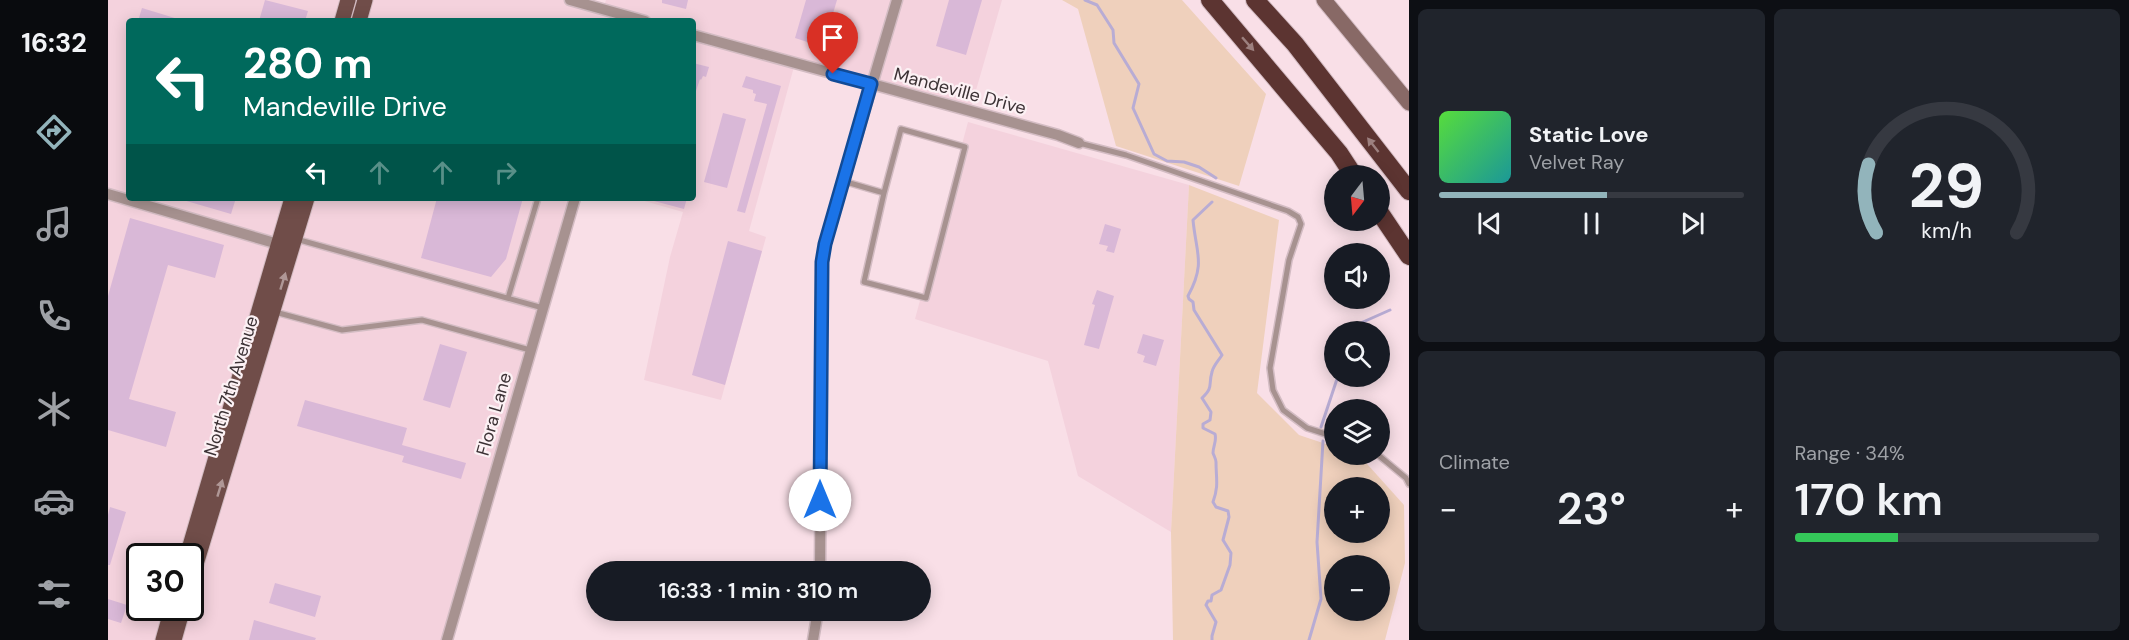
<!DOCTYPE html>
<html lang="en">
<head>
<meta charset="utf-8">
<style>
  :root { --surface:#171b24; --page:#20242c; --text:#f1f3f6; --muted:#9ea1a6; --line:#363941; --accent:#92b4bb }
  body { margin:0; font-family:"DM Sans",sans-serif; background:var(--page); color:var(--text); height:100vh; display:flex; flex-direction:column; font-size:22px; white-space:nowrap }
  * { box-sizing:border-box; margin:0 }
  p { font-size:20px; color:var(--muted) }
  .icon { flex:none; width:33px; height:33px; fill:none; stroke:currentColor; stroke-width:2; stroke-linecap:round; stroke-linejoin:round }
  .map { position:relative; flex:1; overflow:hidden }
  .details { display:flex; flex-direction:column; gap:9px; padding:9px; background:#0d0f14; width:720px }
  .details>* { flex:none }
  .banner { position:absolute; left:18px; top:18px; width:570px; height:183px; border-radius:6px; box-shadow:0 3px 15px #0003; background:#00695c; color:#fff; overflow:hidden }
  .needle { width:39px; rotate:196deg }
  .buttons { position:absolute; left:1216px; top:165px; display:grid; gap:12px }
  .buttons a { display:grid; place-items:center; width:66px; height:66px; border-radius:50%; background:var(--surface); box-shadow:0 3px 15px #0003; font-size:30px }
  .speed { position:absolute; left:18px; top:543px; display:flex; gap:12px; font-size:30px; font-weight:700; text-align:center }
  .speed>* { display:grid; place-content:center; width:78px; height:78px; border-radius:50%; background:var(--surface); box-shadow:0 3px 15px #0003; line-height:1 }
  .speed .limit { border:3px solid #111; border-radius:9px; background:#fff; color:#111 }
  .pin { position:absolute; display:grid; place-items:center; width:51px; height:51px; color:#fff; margin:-62px -26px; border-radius:50% 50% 50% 0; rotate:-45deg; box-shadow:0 0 6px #0007 }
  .pin .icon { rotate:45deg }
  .me { position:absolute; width:66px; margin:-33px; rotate:0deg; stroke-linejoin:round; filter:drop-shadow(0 0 4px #0008) }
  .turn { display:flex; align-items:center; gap:21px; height:126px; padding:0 18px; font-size:27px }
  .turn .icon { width:78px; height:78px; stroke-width:2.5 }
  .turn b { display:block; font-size:42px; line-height:51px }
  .lanes { display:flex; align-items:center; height:57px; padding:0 18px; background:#0003; justify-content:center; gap:30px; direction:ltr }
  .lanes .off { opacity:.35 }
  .big { font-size:45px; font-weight:600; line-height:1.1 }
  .details .tile { flex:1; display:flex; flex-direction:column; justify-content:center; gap:9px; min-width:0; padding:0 21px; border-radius:9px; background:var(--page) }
  .details .dial { align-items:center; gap:0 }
  .dial svg { height:156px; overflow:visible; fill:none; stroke:var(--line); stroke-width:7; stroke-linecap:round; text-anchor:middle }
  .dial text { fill:var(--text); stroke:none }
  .song { display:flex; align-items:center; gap:18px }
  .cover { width:72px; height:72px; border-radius:9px; background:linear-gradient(135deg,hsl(110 70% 55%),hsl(180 70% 35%)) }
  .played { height:6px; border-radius:3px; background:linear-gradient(90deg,var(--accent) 55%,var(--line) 55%) }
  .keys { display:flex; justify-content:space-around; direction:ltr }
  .heat { display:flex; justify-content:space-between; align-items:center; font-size:33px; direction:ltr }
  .charge { height:9px; border-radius:4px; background:linear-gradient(90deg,#34c759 34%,var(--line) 0) }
  .details .tiles { flex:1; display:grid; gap:9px; grid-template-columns:repeat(2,1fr) }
  .trip { position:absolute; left:478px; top:561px; width:345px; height:60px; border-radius:30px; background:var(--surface); box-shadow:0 3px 15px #0003; font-weight:600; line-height:60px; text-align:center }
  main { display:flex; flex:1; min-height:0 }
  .tab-bar { display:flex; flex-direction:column; width:108px; justify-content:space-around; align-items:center; background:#090b0e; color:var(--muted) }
  .tab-bar .icon { width:42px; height:42px }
  .tab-bar .on { color:var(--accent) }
  .tab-bar b { font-size:27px; color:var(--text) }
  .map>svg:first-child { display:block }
</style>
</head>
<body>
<main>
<nav class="tab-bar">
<b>16:32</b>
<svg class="icon on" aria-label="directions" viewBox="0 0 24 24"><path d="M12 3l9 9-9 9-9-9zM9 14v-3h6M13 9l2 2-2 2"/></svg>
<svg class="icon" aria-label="music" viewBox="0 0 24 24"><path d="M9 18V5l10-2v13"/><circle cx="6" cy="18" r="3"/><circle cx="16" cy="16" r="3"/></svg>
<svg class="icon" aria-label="phone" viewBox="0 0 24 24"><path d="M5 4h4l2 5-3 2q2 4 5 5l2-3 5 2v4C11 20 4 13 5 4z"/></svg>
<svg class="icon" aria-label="climate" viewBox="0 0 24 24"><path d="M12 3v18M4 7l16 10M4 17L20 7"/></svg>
<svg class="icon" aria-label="car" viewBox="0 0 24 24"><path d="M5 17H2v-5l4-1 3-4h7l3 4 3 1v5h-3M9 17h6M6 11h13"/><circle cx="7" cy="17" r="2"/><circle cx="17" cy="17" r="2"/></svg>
<svg class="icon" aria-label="filters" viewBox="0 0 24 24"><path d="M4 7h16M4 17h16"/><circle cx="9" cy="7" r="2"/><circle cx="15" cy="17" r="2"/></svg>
</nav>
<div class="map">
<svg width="1301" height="640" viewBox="0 0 1301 640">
  <rect width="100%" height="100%" fill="#f9dfe7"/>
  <path fill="#f4d2dd" d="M0 0H240L234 21H21V198H182L79 556H32V608H64L54 640H0Z
    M258 0H462L495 9 498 0H894L862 111 687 63 641 231 658 237 613 400 536 380 562 257 575 212 526 198H585V21H252Z
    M860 122 1081 185 1063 532 970 476 940 361 807 319Z
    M199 198H467L335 640H67L75 608H82L83 584Z"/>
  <path fill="#efd0bc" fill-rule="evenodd" d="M954 0H1074L1158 94 1131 186 1008 146 970 9Z
    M1081 185 1171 220 1149 393 1191 435 1227 447V454L1251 455 1296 505 1297 563 1277 640H1065L1063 532ZM1227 488H1272V532H1227ZM1227 566H1272V610H1227Z"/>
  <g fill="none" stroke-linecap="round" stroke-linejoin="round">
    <path stroke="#b8acd4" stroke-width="3" d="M977 0 989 5 1005 30 1006 43 1031 84 1025 108 1046 154 1059 161 1076 162 1091 167 1108 178
      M1104 202 1085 220C1088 253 1098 263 1080 296L1081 299 1085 302 1086 310 1114 355C1111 360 1105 366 1104 372 1100 385 1106 387 1094 398L1103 412 1102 420 1095 424V428L1107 434C1109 441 1105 446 1105 453 1106 456 1108 459 1108 462 1108 479 1111 485 1105 502L1108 507 1120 511 1121 517 1115 540 1123 553 1122 565 1113 590 1104 595 1103 601H1100L1098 605 1108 622 1104 636V640
      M1245 332 1246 326 1282 310
      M1213 427 1230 376
      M1201 640 1213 599 1209 542 1215 441"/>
  </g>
  <path fill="#d9b8d7" d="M157 0 200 11 197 21H151Z
    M554 0H580L578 9 554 3Z
    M698 0H729L715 47 687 38Z
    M841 0H874L858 55 828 46Z
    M34 8 70 19V21H30Z
    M585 63 601 67 598 77 595 76 593 80 592 79 587 94H585Z
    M638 76 673 86 637 213 629 211 659 104 646 101 648 94 645 93V90L634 87Z
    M615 113 638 119 619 188 596 182Z
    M76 198H128L123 214 75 200Z
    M329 198H415L398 259 383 277 313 258Z
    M546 198H579L576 209 546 201Z
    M22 218 116 245 107 278 60 265 21 399 68 412 58 447 0 430V296Z
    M997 224 1013 229 1006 253 998 251 1000 246 991 244Z
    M620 241 654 251 617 385 584 375Z
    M989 290 1006 296 991 349 976 345 987 305 984 304Z
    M1035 334 1056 340 1048 366 1035 362 1037 356 1029 353Z
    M332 344 359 352 342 408 315 400Z
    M197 400 299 428 294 445 358 463 353 479 294 462 296 456 189 426Z
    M2 507 18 512 2 565H0V515Z
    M167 583 213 596 207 617 161 603Z
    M0 599 19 605 13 623 0 619Z
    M146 620 208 638 207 640H141Z"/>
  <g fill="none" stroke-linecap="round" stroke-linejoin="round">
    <defs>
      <path id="service" d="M971 143 1018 155 1180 211 1190 217 1193 224 1181 260 1162 368 1165 390 1175 410 1199 428 1227 437
        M735 181 776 193 793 129 857 147 818 298 756 282 776 193
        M188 239 435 308
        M400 298 430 198
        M167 312 234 330 314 320 422 350
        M1269 454 1298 478 1301 484"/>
      <path id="minor" d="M462 0 537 21
        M585 35 950 135 971 143
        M0 194 170 244
        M712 572 714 262 717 244 789 0
        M339 640 467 198
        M705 640 710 610"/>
      <path id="secondary" d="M1216 0 1301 103"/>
      <path id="primary" d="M234 21 240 0
        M251 21 257 0
        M79 556 184 198
        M82 584 199 198
        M55 640 64 608
        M66 640 75 608"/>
      <path id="motorway" d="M1102 0 1231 153 1246 176
        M1147 0 1187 44 1301 191
        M1272 213 1301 256"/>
    </defs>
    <use href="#service" stroke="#d3bcc3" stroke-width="8"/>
    <use href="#minor" stroke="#d3bcc3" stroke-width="13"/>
    <use href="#secondary" stroke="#d3bcc3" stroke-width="17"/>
    <use href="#primary" stroke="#d3bcc3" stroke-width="17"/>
    <use href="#motorway" stroke="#d3bcc3" stroke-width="20"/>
    <use href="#service" stroke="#a79290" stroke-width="5"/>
    <use href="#minor" stroke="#a79290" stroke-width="10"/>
    <use href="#secondary" stroke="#886966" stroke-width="15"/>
    <use href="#primary" stroke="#704d49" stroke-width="15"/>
    <use href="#motorway" stroke="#5c3431" stroke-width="18"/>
  </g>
  <defs><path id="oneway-solid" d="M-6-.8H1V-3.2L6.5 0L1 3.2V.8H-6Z" transform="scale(1.5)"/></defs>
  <g fill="#9c807f">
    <use href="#oneway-solid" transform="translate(1140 44) rotate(49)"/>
    <use href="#oneway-solid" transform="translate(1265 145) rotate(-128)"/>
  </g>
  <g fill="#af9796">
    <use href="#oneway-solid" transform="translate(175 281) rotate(-73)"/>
    <use href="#oneway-solid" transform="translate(112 488) rotate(-73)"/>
  </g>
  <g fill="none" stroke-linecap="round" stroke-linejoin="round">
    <defs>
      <path id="route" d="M712 500 714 262 717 244 763 84 725 74"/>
    </defs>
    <use href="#route" stroke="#114b97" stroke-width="15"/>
    <use href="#route" stroke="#1a73e8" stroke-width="10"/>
  </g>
  <g text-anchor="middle" stroke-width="4.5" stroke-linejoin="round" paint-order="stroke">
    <g font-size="18" fill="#3c3235" stroke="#fcf1f4">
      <text transform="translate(852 91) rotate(15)" y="6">Mandeville Drive</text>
      <text transform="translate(123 386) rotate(-73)" y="6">North 7th Avenue</text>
      <text transform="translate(386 414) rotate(-74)" y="6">Flora Lane</text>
    </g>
  </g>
</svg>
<div class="buttons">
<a><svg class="needle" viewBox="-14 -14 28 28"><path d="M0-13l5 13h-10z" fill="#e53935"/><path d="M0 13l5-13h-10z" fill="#9ea1a6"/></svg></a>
<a><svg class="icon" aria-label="sound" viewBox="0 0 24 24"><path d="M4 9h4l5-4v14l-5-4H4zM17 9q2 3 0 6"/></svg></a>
<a><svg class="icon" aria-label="search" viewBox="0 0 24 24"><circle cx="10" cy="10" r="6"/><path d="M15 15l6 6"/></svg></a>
<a><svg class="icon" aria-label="layers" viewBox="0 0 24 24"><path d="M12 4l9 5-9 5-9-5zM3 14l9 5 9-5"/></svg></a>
<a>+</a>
<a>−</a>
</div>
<div class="speed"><div class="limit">30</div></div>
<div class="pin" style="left:725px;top:74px;background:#d93025"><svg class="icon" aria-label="arrive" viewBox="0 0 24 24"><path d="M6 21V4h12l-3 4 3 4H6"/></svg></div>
<svg class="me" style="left:712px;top:500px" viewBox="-20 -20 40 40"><circle r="19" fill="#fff"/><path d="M0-13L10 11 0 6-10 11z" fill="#1a73e8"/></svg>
<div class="trip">16:33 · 1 min · 310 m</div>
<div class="banner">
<div class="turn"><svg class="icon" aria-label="left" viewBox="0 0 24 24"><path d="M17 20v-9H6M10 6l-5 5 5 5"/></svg><div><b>280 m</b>Mandeville Drive</div></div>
<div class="lanes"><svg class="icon" aria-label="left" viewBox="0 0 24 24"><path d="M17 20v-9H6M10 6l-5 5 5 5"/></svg><svg class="icon off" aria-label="ahead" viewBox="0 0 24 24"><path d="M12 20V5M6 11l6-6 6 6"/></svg><svg class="icon off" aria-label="ahead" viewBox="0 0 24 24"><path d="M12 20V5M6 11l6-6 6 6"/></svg><svg class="icon off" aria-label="right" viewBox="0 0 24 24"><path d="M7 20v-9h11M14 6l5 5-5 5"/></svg></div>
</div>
</div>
<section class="details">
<div class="tiles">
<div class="tile">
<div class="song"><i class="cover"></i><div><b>Static Love</b><p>Velvet Ray</p></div></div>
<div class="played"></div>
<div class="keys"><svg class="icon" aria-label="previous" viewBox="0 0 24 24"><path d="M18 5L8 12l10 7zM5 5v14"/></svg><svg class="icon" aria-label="pause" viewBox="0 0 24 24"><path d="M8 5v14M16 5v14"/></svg><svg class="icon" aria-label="next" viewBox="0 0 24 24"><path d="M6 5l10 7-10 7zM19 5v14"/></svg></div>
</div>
<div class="tile dial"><svg viewBox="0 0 100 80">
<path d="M14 69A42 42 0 1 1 86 69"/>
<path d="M14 69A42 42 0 0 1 10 34" stroke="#92b4bb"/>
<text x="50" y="56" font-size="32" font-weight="700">29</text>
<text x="50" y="72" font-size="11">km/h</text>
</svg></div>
<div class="tile"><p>Climate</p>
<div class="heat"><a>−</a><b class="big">23°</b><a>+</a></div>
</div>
<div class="tile"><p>Range · 34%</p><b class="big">170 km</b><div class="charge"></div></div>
</div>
</section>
</main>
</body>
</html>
